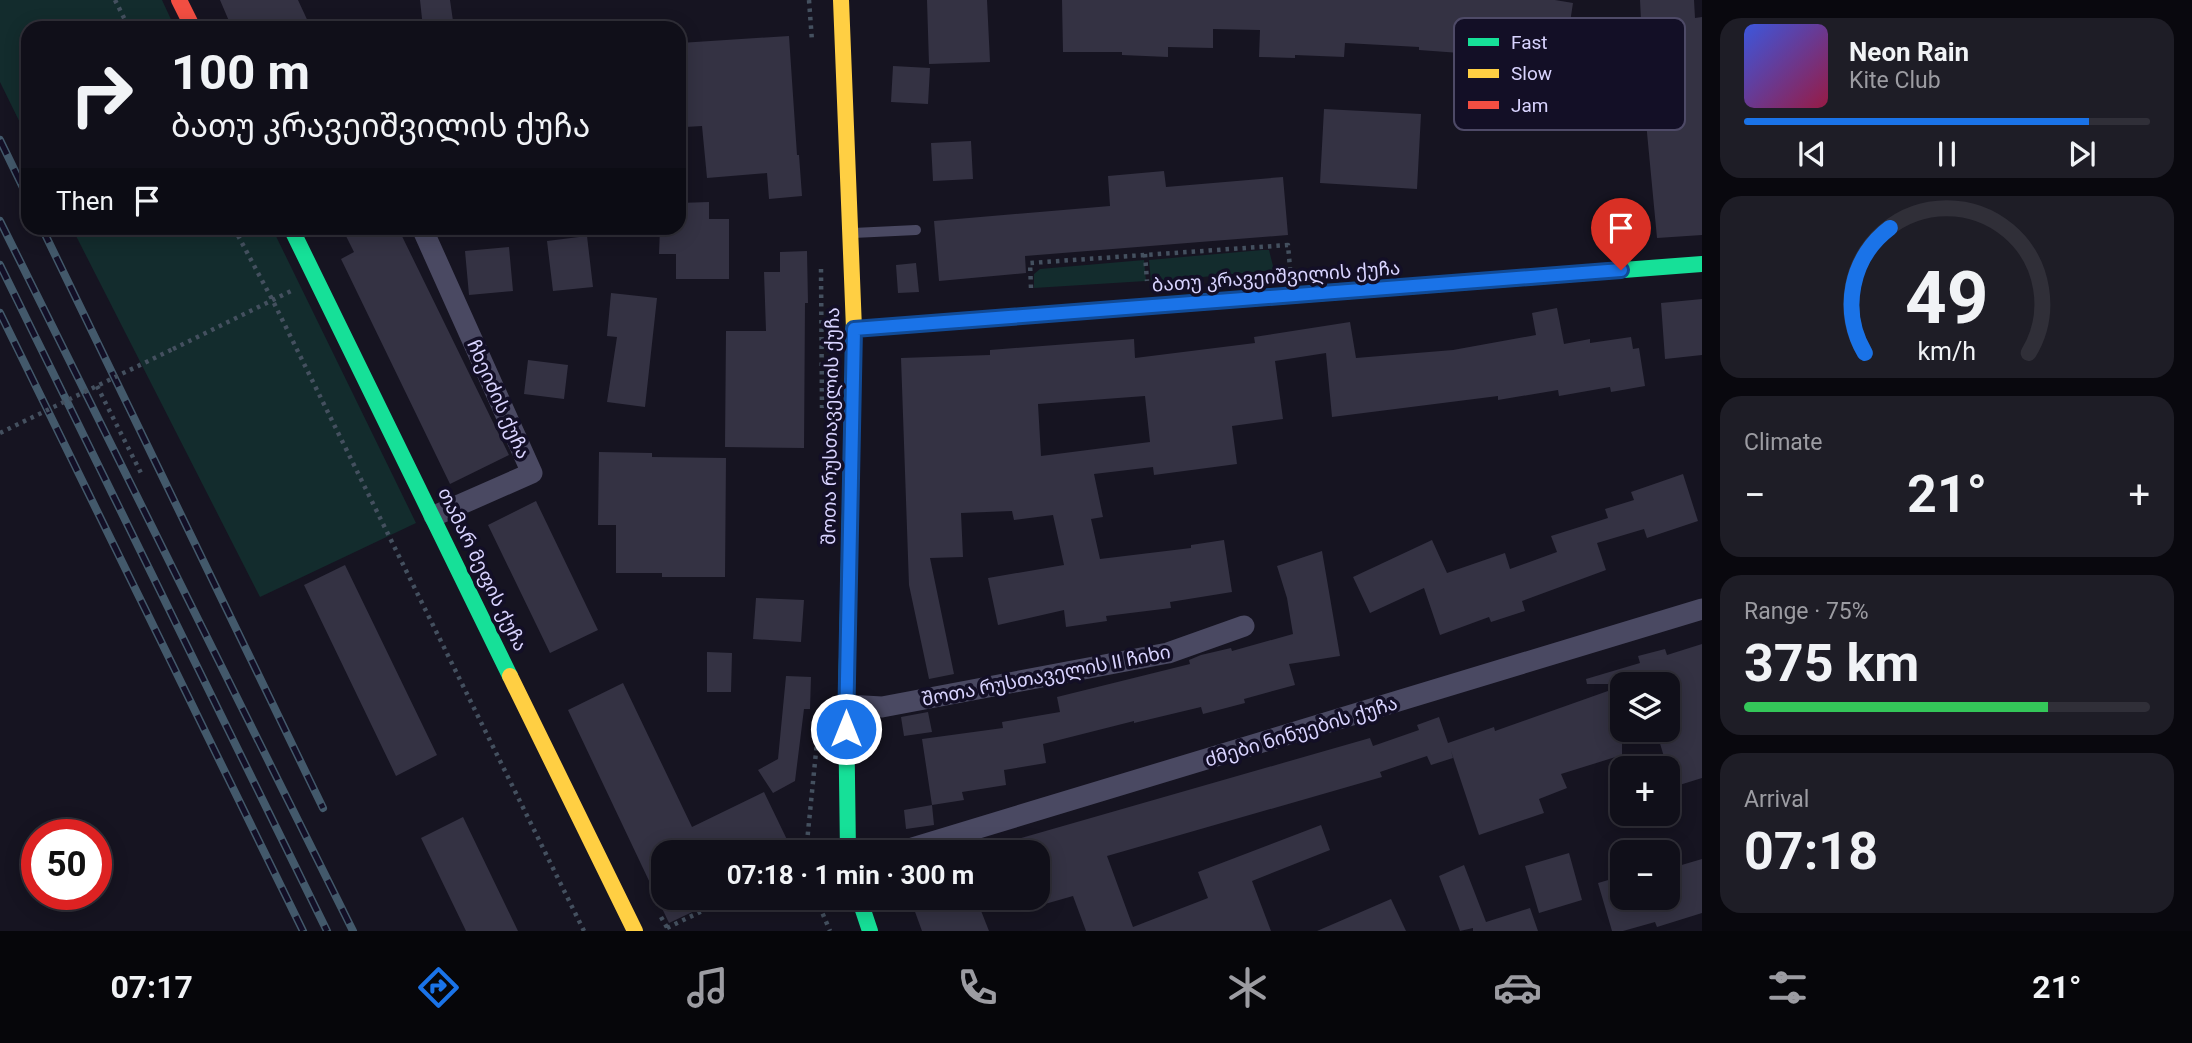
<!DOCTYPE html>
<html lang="en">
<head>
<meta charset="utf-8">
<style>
  :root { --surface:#100f19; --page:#1e1d26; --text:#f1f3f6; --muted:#9c9ca2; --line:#302f38; --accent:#1a73e8 }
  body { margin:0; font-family:Roboto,"Noto Sans Georgian",sans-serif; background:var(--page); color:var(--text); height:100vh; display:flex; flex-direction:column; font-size:26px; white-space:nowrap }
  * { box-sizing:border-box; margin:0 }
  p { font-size:23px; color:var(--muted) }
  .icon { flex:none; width:38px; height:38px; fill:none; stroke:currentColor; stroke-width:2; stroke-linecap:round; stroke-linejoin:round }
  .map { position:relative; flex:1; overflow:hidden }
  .sheet { display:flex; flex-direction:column; gap:18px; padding:18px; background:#09080e; width:490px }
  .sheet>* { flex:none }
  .hud { position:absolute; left:21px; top:21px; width:665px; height:214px; border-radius:21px; box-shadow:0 4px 18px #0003,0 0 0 2px var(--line); background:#100f19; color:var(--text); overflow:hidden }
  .fabs { position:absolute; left:1610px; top:672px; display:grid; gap:14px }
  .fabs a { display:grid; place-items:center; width:70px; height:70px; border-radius:14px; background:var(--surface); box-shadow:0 4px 18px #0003,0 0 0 2px var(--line); font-size:35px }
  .speed { position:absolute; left:21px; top:819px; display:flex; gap:14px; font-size:35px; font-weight:700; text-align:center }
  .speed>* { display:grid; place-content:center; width:91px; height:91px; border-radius:50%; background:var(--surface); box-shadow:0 4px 18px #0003,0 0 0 2px var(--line); line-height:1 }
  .speed .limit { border:10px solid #d22; background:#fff; color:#111 }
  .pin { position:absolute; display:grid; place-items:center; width:60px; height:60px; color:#fff; margin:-72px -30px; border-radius:50% 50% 50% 0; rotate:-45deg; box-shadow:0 0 7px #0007 }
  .pin .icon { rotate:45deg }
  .me { position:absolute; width:77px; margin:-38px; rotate:0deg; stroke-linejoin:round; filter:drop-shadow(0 0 5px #0008) }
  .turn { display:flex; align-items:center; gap:24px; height:147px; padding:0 35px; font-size:32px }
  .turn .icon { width:91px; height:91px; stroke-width:2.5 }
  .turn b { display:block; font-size:49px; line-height:60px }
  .then { display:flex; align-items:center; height:66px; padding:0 35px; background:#0003; gap:14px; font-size:26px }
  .big { font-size:52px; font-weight:700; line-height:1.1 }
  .sheet .tile { flex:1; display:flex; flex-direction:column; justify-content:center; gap:10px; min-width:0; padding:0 24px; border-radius:21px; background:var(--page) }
  .sheet .dial { align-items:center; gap:0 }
  .dial svg { height:182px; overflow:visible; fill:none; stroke:var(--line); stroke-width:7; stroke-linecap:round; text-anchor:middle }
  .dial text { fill:var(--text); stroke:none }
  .song { display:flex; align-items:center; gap:21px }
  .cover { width:84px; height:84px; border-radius:10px; background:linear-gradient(135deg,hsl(230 70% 55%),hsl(340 70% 35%)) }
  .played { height:7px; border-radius:4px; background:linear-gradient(90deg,var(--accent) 85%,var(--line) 85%) }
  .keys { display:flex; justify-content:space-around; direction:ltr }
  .heat { display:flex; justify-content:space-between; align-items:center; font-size:38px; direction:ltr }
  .charge { height:10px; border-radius:5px; background:linear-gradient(90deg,#34c759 75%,var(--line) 0) }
  .trip { position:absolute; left:651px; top:840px; width:399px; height:70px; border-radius:21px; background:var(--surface); box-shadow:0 4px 18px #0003,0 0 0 2px var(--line); font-weight:700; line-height:70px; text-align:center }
  .tabs { display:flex; height:112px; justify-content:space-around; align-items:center; background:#06060a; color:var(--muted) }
  .tabs .icon { width:49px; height:49px }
  .tabs .selected { color:var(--accent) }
  .tabs b { font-size:32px; color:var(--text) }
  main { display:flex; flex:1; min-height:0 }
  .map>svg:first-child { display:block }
</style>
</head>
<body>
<main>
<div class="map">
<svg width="1702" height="931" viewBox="0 0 1702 931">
  <rect width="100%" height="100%" fill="#161421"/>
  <path fill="#132c2d" d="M0 0H162L175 28H28V139L0 82Z
    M72 228H272L416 523 260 597Z
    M1262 250H1269L1274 270 1151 282 1149 260Z
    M1144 260 1146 281 1034 288V274L1040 269Z"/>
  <path fill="#343243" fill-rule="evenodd" d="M220 0H298L311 28H232Z
    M420 0H450L454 28H423Z
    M927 0H987L990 62 929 64Z
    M1062 0H1555L1573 3 1567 42 1521 35 1520 43 1462 34 1460 53 1419 50V47L1345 43 1344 57 1295 55V58L1259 57 1260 30 1213 29V48L1168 47V57L1122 55V52H1063Z
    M1640 0H1694L1695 18 1702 17V235L1657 238 1646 122Z
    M789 36 797 155H799L802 196 769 199 767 173 707 178 702 126 685 127 680 43Z
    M893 66 930 68 928 104 891 102Z
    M1324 109 1421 114 1417 189 1320 183Z
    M971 141 973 179 933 181 931 143Z
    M1164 171 1166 187 1283 177 1288 235 1025 256 1026 273 939 281 934 221 1110 206 1108 176Z
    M709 202V219H729V279H676V254H659L660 228H679V203Z
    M342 228H398L509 455 450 484 341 259 354 252Z
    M587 236 593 287 553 291 547 241Z
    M509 247 513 291 469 295 465 251Z
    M807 251 808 303H805L804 448 725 447 726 331H766L764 272H780V252Z
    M916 263 919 292 898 293 896 265Z
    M611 293 657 298 645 407 607 402 617 337 607 336Z
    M1702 299V355L1665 359 1661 303Z
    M1557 308 1564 344 1590 339V343L1631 337 1633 349 1639 348 1645 386 1611 392 1610 387 1559 396 1558 390 1498 400V396L1332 417 1326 353 1275 361 1283 419 1232 426 1237 464 1154 475 1153 467 1094 474 1103 517 1091 519 1100 559 1191 548V545L1224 540 1232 592 1170 602 1171 608 1106 616 1107 621 1066 627 1064 610 998 625 988 578 1064 565 1053 515 1014 520 1012 511 961 513 963 557 930 558 954 674 929 679 909 585 901 358 990 355V350L1134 339 1135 358 1255 343 1254 337 1350 322 1356 358 1453 350 1536 335 1532 313ZM1145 396 1150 442 1041 456 1038 404Z
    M528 360 568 365 564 399 524 394Z
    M599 452 652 453V457L726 458 725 577H662V573H616V525H598Z
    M1683 474 1698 521 1647 538 1644 529 1597 543 1606 570 1522 601 1525 611 1491 622 1489 617 1440 635 1424 588 1370 613 1353 577 1432 540 1447 573 1505 553 1510 569 1557 552 1551 536 1608 518 1605 509 1634 500 1631 492Z
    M536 501 598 630 550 653 488 525Z
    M1322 551 1340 656 1289 664 1295 685 1244 699 1245 703 1203 714 1201 707 1134 723V721L1043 744 1046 763 1004 770 1006 785 962 792 964 800 932 805 922 739 1003 728 1002 722 1060 712 1057 697 1190 664 1189 660 1201 655 1231 648 1232 651 1293 634 1287 598 1277 566Z
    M345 565 437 755 396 776 304 585Z
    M756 598 804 600 801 642 753 639Z
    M1702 644V778L1673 787 1656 730H1668V684H1587L1586 679 1640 663 1638 656 1665 649 1667 655Z
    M707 652 732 653 731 692H707Z
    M786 676 811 677 810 709H804L795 781 773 793 758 770 778 759Z
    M623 683 692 827 764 792 793 852H663V898H722L669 923 568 710Z
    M1622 686V755L1561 774 1567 788 1539 799 1544 813 1479 835 1451 751 1453 758 1431 765 1427 756 1380 772 1382 777 1107 856 1133 927 1208 898 1198 872 1321 825 1330 850 1252 881 1271 931H1086L1073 896 1038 906V852H994L993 846 1370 738 1373 746 1419 730 1417 725 1439 717 1448 743 1494 727 1495 731Z
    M928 712 932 732 904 736 901 717Z
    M932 805 934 825 906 829 904 810Z
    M463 817 518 931H466L421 838Z
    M1569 853 1582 900 1539 913 1525 866Z
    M1702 859V913L1657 927 1655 922 1623 931H1612L1598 883 1622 876V898H1668V869Z
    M1464 865 1486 922 1530 908 1538 931H1473V928L1460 931 1439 876Z
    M910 898H976L989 931H922Z
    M1391 899 1406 931H1317Z"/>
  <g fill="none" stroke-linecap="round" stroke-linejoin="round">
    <path stroke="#44505f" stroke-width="4.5" stroke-dasharray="3.5 5" stroke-linecap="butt" d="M115 0 129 28
      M809 0 812 41
      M234 228 273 301 584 931
      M1145 254 1147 281
      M821 269 822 408
      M1031 288 1030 263 1288 245 1290 268
      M173 349 291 291
      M97 386 142 475
      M806 852 817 742
      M816 898 830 931
      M661 917 669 931
      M667 928 729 898"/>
    <path stroke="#4a4962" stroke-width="10" d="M853 233 916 230"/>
    <path stroke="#4a4962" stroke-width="21" d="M422 228 532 473 434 516
      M846 705 882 707 1168 653 1244 626
      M899 852 1702 609"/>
    <path stroke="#16e098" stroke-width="16" d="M291 228 510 676
      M854 329 1702 264
      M848 852 846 705 851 465
      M859 898 870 931"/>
    <path stroke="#ffcf43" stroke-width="16" d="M841 0 854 329 851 465
      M510 676 635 931"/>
    <path stroke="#f24e42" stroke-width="16" d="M179 0 193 28"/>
    <defs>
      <path id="rail" d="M0 140 28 198
        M0 221 353 931
        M42 228 323 808
        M0 265 327 931
        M0 313 303 931"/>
    </defs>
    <use href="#rail" stroke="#43596b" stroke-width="8"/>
    <use href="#rail" stroke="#130f26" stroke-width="5" stroke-dasharray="16" stroke-linecap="butt"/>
    <path stroke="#44505f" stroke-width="4.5" stroke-dasharray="3.5 5" stroke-linecap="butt" d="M0 433 173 349"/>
  </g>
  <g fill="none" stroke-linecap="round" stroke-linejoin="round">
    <defs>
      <path id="route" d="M846 729 854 329 1621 270"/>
    </defs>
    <use href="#route" stroke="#114b97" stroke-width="18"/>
    <use href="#route" stroke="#1a73e8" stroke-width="12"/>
  </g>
  <g text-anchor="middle" stroke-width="7" stroke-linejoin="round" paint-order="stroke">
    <g font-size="19" fill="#d9d4ff" stroke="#130f26">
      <text transform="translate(1276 276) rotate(-4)" y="7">ბათუ კრავეიშვილის ქუჩა</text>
      <text transform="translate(499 399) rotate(66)" y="7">ჩხეიძის ქუჩა</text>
      <text transform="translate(830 426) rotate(-89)" y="7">შოთა რუსთაველის ქუჩა</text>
      <text transform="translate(483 569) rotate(64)" y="7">თამარ მეფის ქუჩა</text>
      <text transform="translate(1046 675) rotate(-11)" y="7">შოთა რუსთაველის II ჩიხი</text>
      <text transform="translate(1301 731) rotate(-17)" y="7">ძმები ნინუების ქუჩა</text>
    </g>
  </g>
  <rect x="1454" y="18" width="231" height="112" rx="10" fill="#130f26" stroke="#4e4a67" stroke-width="2"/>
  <rect x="1468" y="38" width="31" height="8" fill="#16e098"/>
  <rect x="1468" y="69" width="31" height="9" fill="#ffcf43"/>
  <rect x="1468" y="101" width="31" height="8" fill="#f24e42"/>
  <g font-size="19" fill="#d9d4ff">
    <text x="1511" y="49">Fast</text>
    <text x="1511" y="80">Slow</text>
    <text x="1511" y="112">Jam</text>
  </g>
</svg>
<div class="fabs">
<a><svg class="icon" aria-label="layers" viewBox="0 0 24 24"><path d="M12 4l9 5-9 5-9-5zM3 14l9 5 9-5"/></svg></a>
<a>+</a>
<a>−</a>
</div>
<div class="speed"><div class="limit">50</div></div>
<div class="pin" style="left:1621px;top:270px;background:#d93025"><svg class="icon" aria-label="arrive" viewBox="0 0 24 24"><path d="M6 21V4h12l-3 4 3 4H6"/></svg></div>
<svg class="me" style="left:846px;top:729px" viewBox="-20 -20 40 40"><circle r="17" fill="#1a73e8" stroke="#fff" stroke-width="3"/><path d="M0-11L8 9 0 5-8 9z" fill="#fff"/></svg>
<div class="trip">07:18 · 1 min · 300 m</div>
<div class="hud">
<div class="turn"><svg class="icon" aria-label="right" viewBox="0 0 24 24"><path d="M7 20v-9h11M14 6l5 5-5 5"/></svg><div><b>100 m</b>ბათუ კრავეიშვილის ქუჩა</div></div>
<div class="then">Then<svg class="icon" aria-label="arrive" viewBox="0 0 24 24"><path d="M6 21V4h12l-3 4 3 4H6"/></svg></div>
</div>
</div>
<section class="sheet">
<div class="tile">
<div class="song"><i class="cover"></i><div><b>Neon Rain</b><p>Kite Club</p></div></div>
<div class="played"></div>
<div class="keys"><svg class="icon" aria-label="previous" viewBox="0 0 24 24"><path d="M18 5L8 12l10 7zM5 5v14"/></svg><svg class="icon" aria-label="pause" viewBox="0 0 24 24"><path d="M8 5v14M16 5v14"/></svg><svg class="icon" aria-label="next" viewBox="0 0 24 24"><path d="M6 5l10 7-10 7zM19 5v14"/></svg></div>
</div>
<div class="tile dial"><svg viewBox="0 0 100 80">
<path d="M14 69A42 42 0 1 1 86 69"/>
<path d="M14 69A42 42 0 0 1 25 14" stroke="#1a73e8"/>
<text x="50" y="56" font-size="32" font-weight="700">49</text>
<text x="50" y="72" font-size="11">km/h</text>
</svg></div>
<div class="tile"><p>Climate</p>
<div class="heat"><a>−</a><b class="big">21°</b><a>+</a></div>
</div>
<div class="tile"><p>Range · 75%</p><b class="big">375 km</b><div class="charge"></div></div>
<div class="tile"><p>Arrival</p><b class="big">07:18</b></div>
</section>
</main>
<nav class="tabs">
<b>07:17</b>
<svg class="icon selected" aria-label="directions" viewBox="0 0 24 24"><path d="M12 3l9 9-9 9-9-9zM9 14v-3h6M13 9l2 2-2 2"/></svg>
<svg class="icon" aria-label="music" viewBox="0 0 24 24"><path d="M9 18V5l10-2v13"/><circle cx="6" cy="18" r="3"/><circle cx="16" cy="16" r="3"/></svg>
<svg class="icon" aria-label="phone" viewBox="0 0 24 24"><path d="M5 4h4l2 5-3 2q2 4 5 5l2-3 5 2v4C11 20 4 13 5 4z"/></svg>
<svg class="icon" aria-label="climate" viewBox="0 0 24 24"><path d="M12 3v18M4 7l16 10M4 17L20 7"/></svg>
<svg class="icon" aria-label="car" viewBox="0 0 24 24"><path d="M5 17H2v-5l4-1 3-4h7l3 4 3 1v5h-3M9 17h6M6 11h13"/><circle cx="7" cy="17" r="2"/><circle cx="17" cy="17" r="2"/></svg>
<svg class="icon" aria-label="filters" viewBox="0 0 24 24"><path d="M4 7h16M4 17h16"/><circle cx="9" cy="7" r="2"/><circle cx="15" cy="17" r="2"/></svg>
<b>21°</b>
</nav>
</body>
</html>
